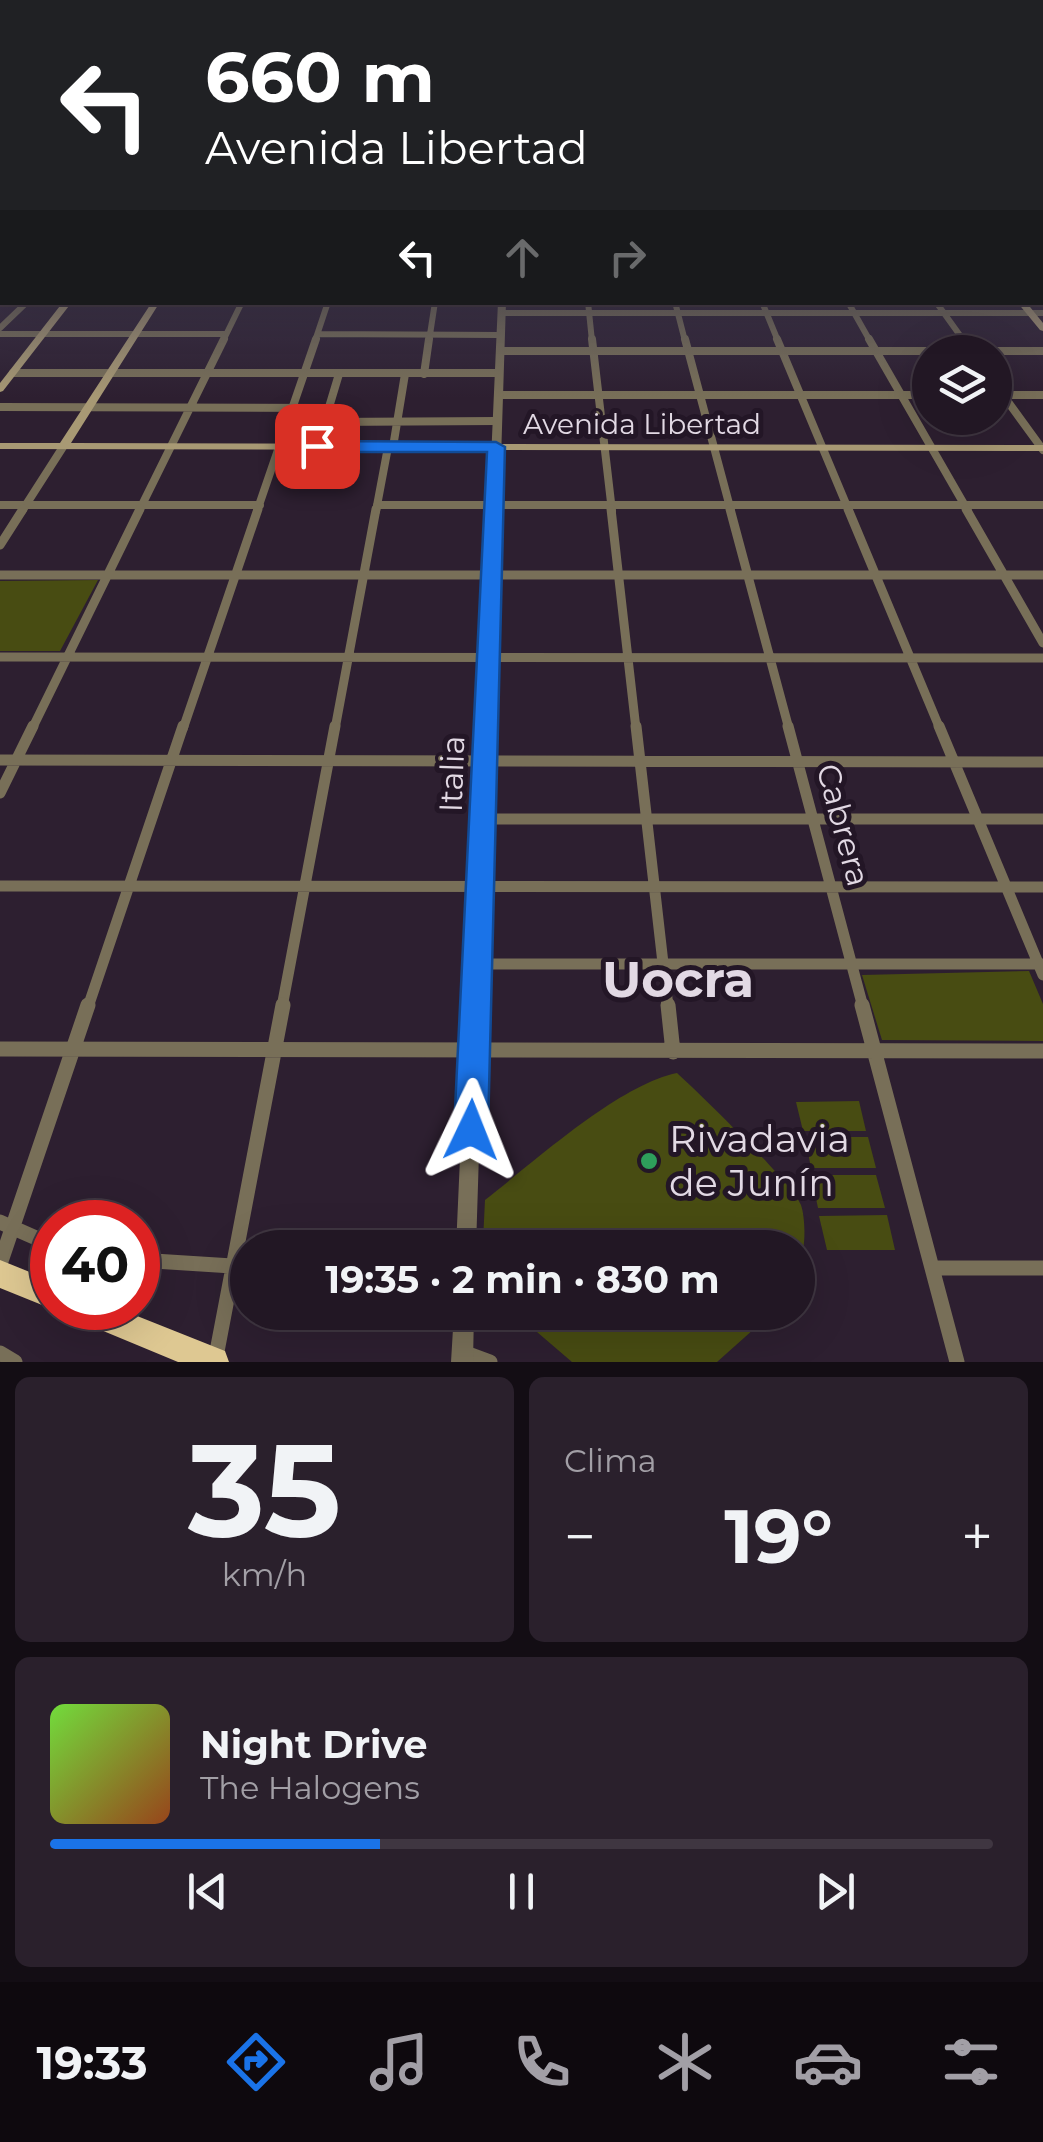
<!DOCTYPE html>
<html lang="es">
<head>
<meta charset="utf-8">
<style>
  :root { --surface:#221724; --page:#2a202c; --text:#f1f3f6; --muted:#a29fa6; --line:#3f3641; --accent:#1a73e8 }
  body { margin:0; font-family:Montserrat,sans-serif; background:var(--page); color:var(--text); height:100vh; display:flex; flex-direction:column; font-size:38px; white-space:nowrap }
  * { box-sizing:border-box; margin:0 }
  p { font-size:32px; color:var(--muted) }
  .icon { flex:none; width:55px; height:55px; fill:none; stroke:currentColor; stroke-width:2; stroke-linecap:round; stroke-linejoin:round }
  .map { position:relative; height:1362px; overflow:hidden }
  .drawer { display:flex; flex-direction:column; gap:15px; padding:15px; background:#130d14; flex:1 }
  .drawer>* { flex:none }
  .banner { position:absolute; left:0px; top:0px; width:1045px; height:305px; box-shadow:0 10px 40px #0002,0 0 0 2px var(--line); background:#202124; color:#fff; overflow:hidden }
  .controls { position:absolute; left:912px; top:335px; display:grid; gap:20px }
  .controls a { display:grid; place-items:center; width:100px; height:100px; border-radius:50%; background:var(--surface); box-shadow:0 10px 40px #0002,0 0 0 2px var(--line); font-size:50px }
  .speed { position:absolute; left:30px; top:1200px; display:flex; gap:20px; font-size:50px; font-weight:700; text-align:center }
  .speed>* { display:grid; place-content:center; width:130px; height:130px; border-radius:50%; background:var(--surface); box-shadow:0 10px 40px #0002,0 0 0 2px var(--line); line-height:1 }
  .speed .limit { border:15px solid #d22; background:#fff; color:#111 }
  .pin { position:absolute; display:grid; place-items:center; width:85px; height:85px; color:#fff; margin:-42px; border-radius:20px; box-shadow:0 5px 15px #0006 }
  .me { position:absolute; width:110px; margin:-55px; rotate:2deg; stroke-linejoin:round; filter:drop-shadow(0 0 8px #0008) }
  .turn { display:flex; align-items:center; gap:35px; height:210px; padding:0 40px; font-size:45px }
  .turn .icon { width:130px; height:130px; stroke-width:2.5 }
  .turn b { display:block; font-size:70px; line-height:85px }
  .lanes { display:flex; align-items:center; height:95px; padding:0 40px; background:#0003; justify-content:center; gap:50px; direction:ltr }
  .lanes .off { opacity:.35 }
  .big { font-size:75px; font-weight:700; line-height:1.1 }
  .drawer .widget { flex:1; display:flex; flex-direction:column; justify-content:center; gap:15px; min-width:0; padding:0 35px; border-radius:15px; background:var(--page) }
  .drawer .dial { align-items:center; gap:0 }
  .dial b { font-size:130px; line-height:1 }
  .song { display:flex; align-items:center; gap:30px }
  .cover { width:120px; height:120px; border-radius:15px; background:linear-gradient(135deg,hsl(100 70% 55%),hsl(20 70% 35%)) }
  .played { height:10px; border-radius:5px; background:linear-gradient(90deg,var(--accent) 35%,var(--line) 35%) }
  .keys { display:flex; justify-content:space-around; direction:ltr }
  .heat { display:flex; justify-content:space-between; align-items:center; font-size:55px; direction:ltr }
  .drawer .tiles { flex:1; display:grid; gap:15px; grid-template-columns:1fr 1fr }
  .widget:last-child { grid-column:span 2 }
  .trip { position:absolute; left:230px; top:1230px; width:585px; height:100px; border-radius:50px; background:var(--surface); box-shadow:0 10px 40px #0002,0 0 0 2px var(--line); font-weight:700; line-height:100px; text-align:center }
  .menu { display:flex; height:160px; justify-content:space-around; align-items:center; background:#0e090e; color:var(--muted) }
  .menu .icon { width:70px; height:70px }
  .menu .on { color:var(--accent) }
  .menu b { font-size:45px; color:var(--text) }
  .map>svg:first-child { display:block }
</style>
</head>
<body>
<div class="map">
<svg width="1043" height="1362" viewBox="0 0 1043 1362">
  <rect width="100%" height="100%" fill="#2d1f30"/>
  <path fill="#484c12" d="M98 580 60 651H0V581Z
    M1029 971 1043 1004V1041L882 1040 862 975Z
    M677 1073C699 1093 792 1183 801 1205 806 1220 806 1253 798 1266V1248L486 1247 483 1241 485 1200C534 1162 618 1085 677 1073Z
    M859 1101 866 1131H803L796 1102Z
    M805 1137H868L876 1168H811Z
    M811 1175H876L885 1208H818Z
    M887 1215 895 1250H827L819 1216Z
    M522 1313H766L754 1329 717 1362H572L530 1326Z"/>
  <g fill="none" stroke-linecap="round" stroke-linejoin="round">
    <path stroke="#786f58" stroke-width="6" d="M588 302 592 341
      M675 302 685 341
      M762 302 778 341
      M848 302 870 341
      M936 302 964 341
      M0 304H502
      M501 313H1043
      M0 328 25 304
      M0 334H226
      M318 334 500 335
      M223 341 242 302
      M315 341 328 302
      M429 341 435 302"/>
    <path stroke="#786f58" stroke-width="8" d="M592 339 612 511
      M685 339 731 511
      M777 339 849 511
      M869 339 968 511
      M962 339 972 352
      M500 351H1043
      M13 373H499
      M424 374 429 339
      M995 384 1043 450
      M498 395H930
      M1001 395H1043
      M0 407 329 408
      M325 422 497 421
      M317 447 339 374
      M393 447 405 374
      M0 505H260
      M377 505H1043
      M22 511 63 447
      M139 511 224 339
      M257 511 316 339
      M376 511 388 447"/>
    <path stroke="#786f58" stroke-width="9" d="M611 509 636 729
      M730 509 789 729
      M848 509 940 729
      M966 509 1043 643
      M0 545 23 509
      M0 575H1043
      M0 657 1043 658
      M32 729 140 509
      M183 729 258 509
      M335 729 376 509"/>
    <path stroke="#786f58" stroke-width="11" d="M636 726 668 1007
      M788 726 863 1007
      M939 726 1043 975
      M0 760 1043 762
      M0 793 33 726
      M483 819H1043
      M0 886 1043 887
      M477 964H1042
      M88 1007 183 726
      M282 1007 335 726"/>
    <path stroke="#786f58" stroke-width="15" d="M668 1005 673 1052
      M862 1005 957 1362
      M0 1049 1043 1051
      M0 1222 52 1245
      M138 1260 248 1267
      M0 1264 88 1005
      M932 1268H1043
      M463 1352 490 1362
      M0 1353 15 1362
      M215 1362 283 1005"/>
    <path fill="#786f58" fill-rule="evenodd" d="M498 302H506L476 1248H456Z
      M454 1312H474L473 1362H451Z"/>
    <path fill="#a89974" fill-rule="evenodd" d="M63 302H72L3 391 0 392V383Z
      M152 302H160L71 443 1043 445V451L0 449V443H60Z
      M1017 302H1026L1043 323V331L1040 330Z"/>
    <path fill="#dec892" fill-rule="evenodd" d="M0 1260 52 1281V1308H57L52 1309 0 1288Z
      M67 1308H117L225 1351 229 1362H178L72 1318Z"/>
  </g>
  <linearGradient id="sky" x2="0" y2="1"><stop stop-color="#19111a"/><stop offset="0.52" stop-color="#464259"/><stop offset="1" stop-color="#464259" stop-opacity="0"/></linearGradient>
  <rect width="1043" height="398" fill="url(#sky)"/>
  <path fill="#1a73e8" stroke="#114b97" stroke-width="2.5" d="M496 442 505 447 488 1130 483 1142 471 1147 459 1142 454 1130 487 452H317L309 446 317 441Z"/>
  <circle fill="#2e9e5b" stroke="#231626" stroke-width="4" cx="649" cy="1161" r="10"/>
  <g text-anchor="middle" stroke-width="10" stroke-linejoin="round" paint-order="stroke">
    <g font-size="28" fill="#e2d9e4" stroke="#231626">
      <text x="642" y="434">Avenida Libertad</text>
    </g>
    <g font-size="32" fill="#e2d9e4" stroke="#231626">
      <text transform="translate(452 774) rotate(-88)" y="11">Italia</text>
      <text transform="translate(843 825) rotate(75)" y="11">Cabrera</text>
    </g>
    <g font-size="38" fill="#e2d9e4" stroke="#231626" text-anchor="start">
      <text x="669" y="1152">Rivadavia<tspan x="669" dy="44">de Junín</tspan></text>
    </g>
    <g font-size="50" font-weight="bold" fill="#e2d9e4" stroke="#231626">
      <text x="678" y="997">Uocra</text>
    </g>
  </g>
</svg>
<div class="controls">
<a><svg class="icon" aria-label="layers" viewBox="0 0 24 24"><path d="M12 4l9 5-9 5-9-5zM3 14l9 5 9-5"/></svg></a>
</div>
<div class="speed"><div class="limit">40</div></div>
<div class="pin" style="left:317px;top:446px;background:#d93025"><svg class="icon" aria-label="arrive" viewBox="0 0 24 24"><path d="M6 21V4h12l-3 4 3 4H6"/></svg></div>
<svg class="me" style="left:471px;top:1130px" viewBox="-20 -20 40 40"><path d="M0-17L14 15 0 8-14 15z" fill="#1a73e8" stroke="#fff" stroke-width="4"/></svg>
<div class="trip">19:35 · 2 min · 830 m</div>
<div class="banner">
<div class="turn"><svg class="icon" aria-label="left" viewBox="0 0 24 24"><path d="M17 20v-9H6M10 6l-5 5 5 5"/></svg><div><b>660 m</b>Avenida Libertad</div></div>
<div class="lanes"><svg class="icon" aria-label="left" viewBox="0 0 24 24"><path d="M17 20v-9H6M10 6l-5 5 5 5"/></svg><svg class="icon off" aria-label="ahead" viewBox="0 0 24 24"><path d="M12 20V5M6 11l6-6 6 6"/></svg><svg class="icon off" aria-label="right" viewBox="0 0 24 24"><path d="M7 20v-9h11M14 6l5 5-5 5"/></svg></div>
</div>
</div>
<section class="drawer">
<div class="tiles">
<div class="widget dial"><b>35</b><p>km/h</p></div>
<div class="widget"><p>Clima</p>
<div class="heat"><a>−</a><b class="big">19°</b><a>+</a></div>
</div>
<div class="widget">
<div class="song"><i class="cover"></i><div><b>Night Drive</b><p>The Halogens</p></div></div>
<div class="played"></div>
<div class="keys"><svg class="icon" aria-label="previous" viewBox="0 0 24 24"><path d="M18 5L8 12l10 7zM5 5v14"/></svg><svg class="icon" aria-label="pause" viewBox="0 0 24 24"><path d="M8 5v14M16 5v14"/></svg><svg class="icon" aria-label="next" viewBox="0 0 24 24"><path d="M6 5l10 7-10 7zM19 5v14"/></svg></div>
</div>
</div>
</section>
<nav class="menu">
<b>19:33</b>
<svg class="icon on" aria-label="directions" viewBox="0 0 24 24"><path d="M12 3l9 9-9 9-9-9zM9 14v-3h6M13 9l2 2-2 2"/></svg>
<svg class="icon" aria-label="music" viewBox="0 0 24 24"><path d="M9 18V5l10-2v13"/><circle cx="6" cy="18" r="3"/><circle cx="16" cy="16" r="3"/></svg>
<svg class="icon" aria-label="phone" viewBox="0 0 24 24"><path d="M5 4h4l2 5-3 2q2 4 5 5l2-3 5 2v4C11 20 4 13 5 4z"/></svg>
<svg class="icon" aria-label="climate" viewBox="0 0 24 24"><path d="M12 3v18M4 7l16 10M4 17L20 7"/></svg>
<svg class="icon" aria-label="car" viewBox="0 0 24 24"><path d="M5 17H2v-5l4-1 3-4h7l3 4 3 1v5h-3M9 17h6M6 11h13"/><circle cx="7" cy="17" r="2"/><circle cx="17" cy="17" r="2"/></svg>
<svg class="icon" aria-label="filters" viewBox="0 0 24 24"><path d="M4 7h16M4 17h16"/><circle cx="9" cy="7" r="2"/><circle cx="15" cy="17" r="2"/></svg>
</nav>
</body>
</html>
